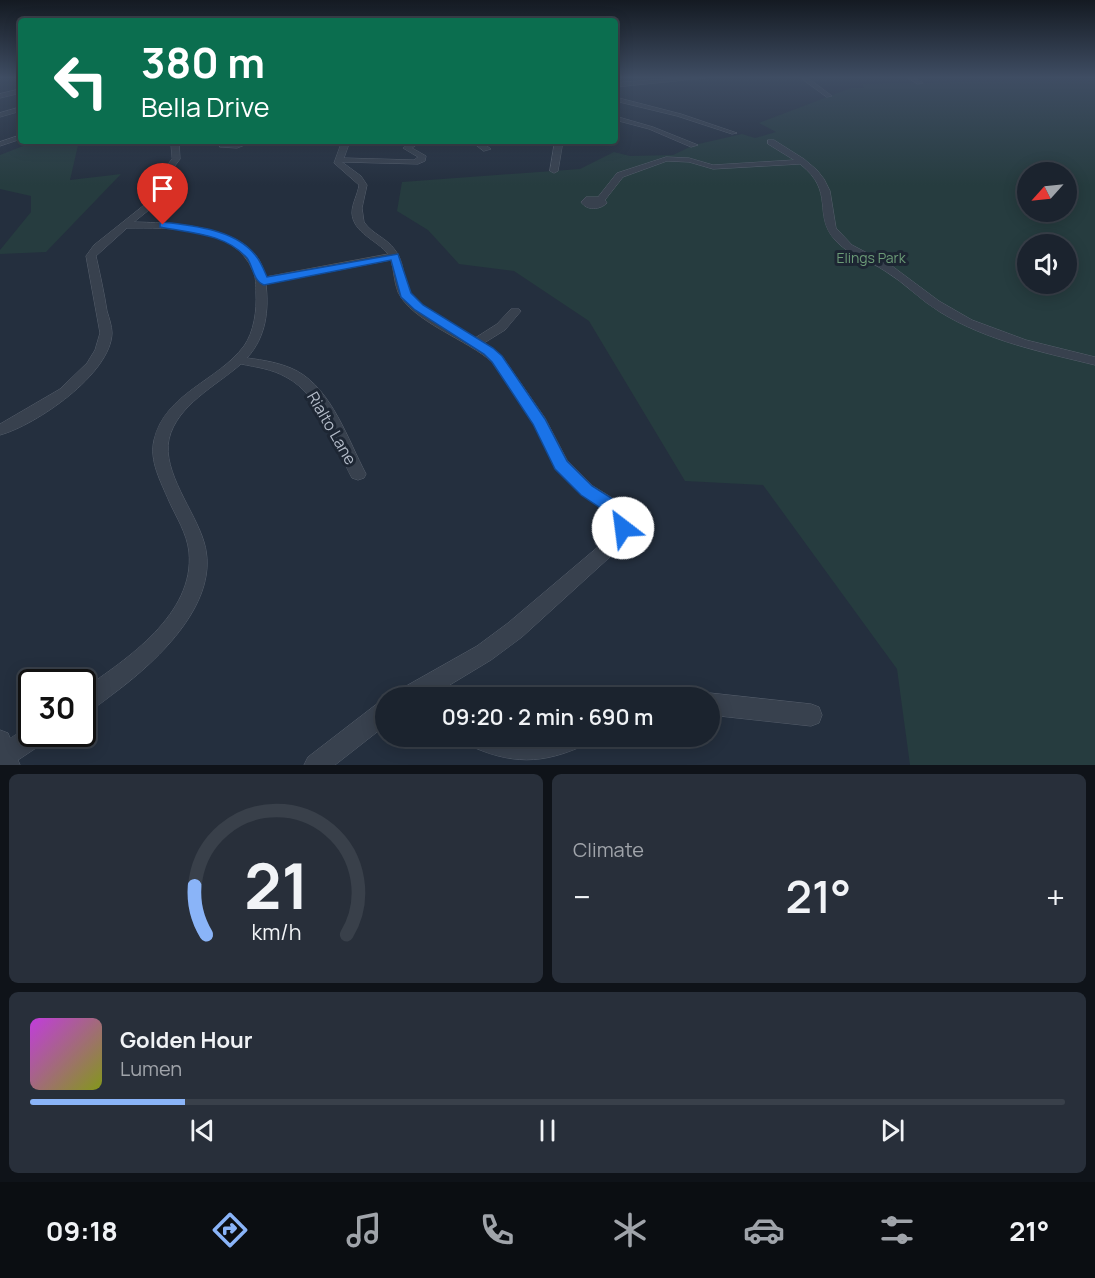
<!DOCTYPE html>
<html lang="en">
<head>
<meta charset="utf-8">
<style>
  :root { --surface:#1b232e; --page:#282f3a; --text:#f1f3f6; --muted:#a0a4aa; --line:#39404a; --accent:#8ab4f8 }
  body { margin:0; font-family:Manrope,sans-serif; background:var(--page); color:var(--text); height:100vh; display:flex; flex-direction:column; font-size:22px; white-space:nowrap }
  * { box-sizing:border-box; margin:0 }
  p { font-size:20px; color:var(--muted) }
  .icon { flex:none; width:33px; height:33px; fill:none; stroke:currentColor; stroke-width:2; stroke-linecap:round; stroke-linejoin:round }
  .map { position:relative; height:765px; overflow:hidden }
  .side { display:flex; flex-direction:column; gap:9px; padding:9px; background:#0f1319; flex:1 }
  .side>* { flex:none }
  .top-card { position:absolute; left:18px; top:18px; width:600px; height:126px; border-radius:6px; box-shadow:0 3px 15px #0003,0 0 0 2px var(--line); background:#0b6e4f; color:#fff; overflow:hidden }
  .needle { width:39px; rotate:243deg }
  .buttons { position:absolute; left:1017px; top:162px; display:grid; gap:12px }
  .buttons a { display:grid; place-items:center; width:60px; height:60px; border-radius:50%; background:var(--surface); box-shadow:0 3px 15px #0003,0 0 0 2px var(--line); font-size:30px }
  .speed { position:absolute; left:18px; top:669px; display:flex; gap:12px; font-size:30px; font-weight:700; text-align:center }
  .speed>* { display:grid; place-content:center; width:78px; height:78px; border-radius:50%; background:var(--surface); box-shadow:0 3px 15px #0003,0 0 0 2px var(--line); line-height:1 }
  .speed .limit { border:3px solid #111; border-radius:9px; background:#fff; color:#111 }
  .pin { position:absolute; display:grid; place-items:center; width:51px; height:51px; color:#fff; margin:-62px -26px; border-radius:50% 50% 50% 0; rotate:-45deg; box-shadow:0 0 6px #0007 }
  .pin .icon { rotate:45deg }
  .me { position:absolute; width:66px; margin:-33px; rotate:330deg; stroke-linejoin:round; filter:drop-shadow(0 0 4px #0008) }
  .turn { display:flex; align-items:center; gap:21px; height:126px; padding:0 24px; font-size:27px }
  .turn .icon { width:78px; height:78px; stroke-width:2.5 }
  .turn b { display:block; font-size:42px; line-height:51px }
  .big { font-size:45px; font-weight:600; line-height:1.1 }
  .side .widget { flex:1; display:flex; flex-direction:column; justify-content:center; gap:9px; min-width:0; padding:0 21px; border-radius:9px; background:var(--page) }
  .side .dial { align-items:center; gap:0 }
  .dial svg { height:156px; overflow:visible; fill:none; stroke:var(--line); stroke-width:7; stroke-linecap:round; text-anchor:middle }
  .dial text { fill:var(--text); stroke:none }
  .song { display:flex; align-items:center; gap:18px }
  .cover { width:72px; height:72px; border-radius:9px; background:linear-gradient(135deg,hsl(290 70% 55%),hsl(70 70% 35%)) }
  .played { height:6px; border-radius:3px; background:linear-gradient(90deg,var(--accent) 15%,var(--line) 15%) }
  .keys { display:flex; justify-content:space-around; direction:ltr }
  .heat { display:flex; justify-content:space-between; align-items:center; font-size:33px; direction:ltr }
  .side .tiles { flex:1; display:grid; gap:9px; grid-template-columns:1fr 1fr }
  .widget:last-child { grid-column:span 2 }
  .trip { position:absolute; left:375px; top:687px; width:345px; height:60px; border-radius:30px; background:var(--surface); box-shadow:0 3px 15px #0003,0 0 0 2px var(--line); font-weight:600; line-height:60px; text-align:center }
  .tab-bar { display:flex; height:96px; justify-content:space-around; align-items:center; background:#0b0e12; color:var(--muted) }
  .tab-bar .icon { width:42px; height:42px }
  .tab-bar .selected { color:var(--accent) }
  .tab-bar b { font-size:27px; color:var(--text) }
  .map>svg:first-child { display:block }
</style>
</head>
<body>
<div class="map">
<svg width="1095" height="765" viewBox="0 0 1095 765">
  <rect width="100%" height="100%" fill="#242f3e"/>
  <path fill="#263c3f" fill-rule="evenodd" d="M1095 79V765H910L897 669 763 485 685 481 589 321 514 271 459 264 428 230 397 211 402 182 580 169 614 152 630 156 673 155 694 145 742 134 755 138 776 132 759 123 851 88H864L862 84ZM1028 172H1066V212H1028ZM1028 244H1066V284H1028Z
    M36 141H79L70 180 121 174 46 252 0 254V250L31 212V196L0 189V155Z"/>
  <g fill="none" stroke-linecap="round" stroke-linejoin="round">
    <defs>
      <path id="minor" d="M681 78H705L615 87V83Z
        M801 78H808L832 96 827 97Z
        M908 78H915L923 83 918 84Z
        M21 89V93L0 98V94Z
        M615 97 681 114 737 133 732 134 677 116 615 101Z
        M21 107V111L0 117V113Z
        M615 116 653 127 698 145 691 147 649 129 615 120Z
        M21 135V139L0 146V142Z
        M768 140H774L804 159 817 170 824 179 830 191 836 228 852 245 892 266 939 301 972 320 1026 340 1095 357V365C1042 352 987 341 940 312 920 300 905 283 885 271 869 260 848 255 835 240 812 214 836 192 800 164L713 169 689 162 667 161 623 177 605 200 607 203C600 210 587 211 581 202L586 197H598L617 173 666 157 689 158 713 165 794 160 768 144Z
        M171 141H179L180 159 165 179 168 191 165 197 134 222C174 223 258 225 265 277L388 254C377 240 353 233 352 213 352 203 358 194 359 185L334 163 342 141H350L344 158 414 160 418 157 403 148 413 141H422L412 148 426 156 425 161 418 164 342 162 361 176 367 185 362 208 364 222C372 234 387 238 395 250 404 261 403 276 408 289 415 309 457 328 475 338L497 324 511 309H519L521 311 505 330 484 343 502 356 545 418 567 460 593 486 627 507 634 523 624 542 611 556 522 637 491 660 448 686 453 698H396L399 690 477 646 508 623 599 546 612 532 616 523 614 516 581 494 555 468 533 423 492 362C468 340 411 321 398 292 394 282 394 270 391 260L266 284C269 311 266 337 247 358 263 360 282 363 297 371 332 390 348 440 366 474L364 478 358 480 352 478C334 445 322 396 286 377 272 369 256 367 241 364 216 386 177 405 169 439 162 472 195 511 204 542 222 601 158 660 117 691 106 699 95 709 82 714V690C127 659 195 614 189 552 187 533 176 517 169 501 161 482 149 461 154 440 165 393 218 381 244 346 254 332 257 310 256 293 256 286 256 277 253 271 234 225 169 228 127 228L96 256C100 274 104 292 107 311 109 318 112 326 112 333 111 374 36 425 0 435V424L60 389 87 363 95 350 100 333 86 256 94 245 158 194 157 179 172 159Z
        M219 141 236 144 255 141 237 148 220 147Z
        M471 141H480L491 149 484 151Z
        M555 141H563L558 171 554 173 550 171Z
        M710 693 811 704 819 707 822 715 819 723 811 726 710 715V698H702Z
        M386 700V725L335 765H304L308 757 378 703Z
        M32 725V734H48L45 742 18 760 20 765H0V730L8 733 10 738Z
        M463 736 526 739 546 736H590L587 744C542 765 511 765 466 744Z"/>
    </defs>
    <use href="#minor" stroke="#565f6c" stroke-width="1"/>
    <use href="#minor" fill="#38414e" fill-rule="evenodd"/>
  </g>
  <linearGradient id="sky" x2="0" y2="1"><stop stop-color="#141a22"/><stop offset="0.42" stop-color="#3f4d63"/><stop offset="1" stop-color="#3f4d63" stop-opacity="0"/></linearGradient>
  <rect width="1095" height="185" fill="url(#sky)"/>
  <path fill="#1a73e8" stroke="#114b97" stroke-width="1.5" d="M163 222C193 226 236 229 256 256 261 262 264 270 267 277L398 254 411 293 423 305 493 348 502 356 545 419 567 461 592 486 627 508 634 523 630 533 623 536 617 533 614 517 581 495 555 469 533 424 492 362 484 354 415 310 401 297 391 260 264 285C253 281 253 266 247 258 225 233 189 233 160 227V223Z"/>
  <g text-anchor="middle" stroke-width="6" stroke-linejoin="round" paint-order="stroke">
    <g font-size="14" fill="#6b9a76" stroke="#1d2633">
      <text x="871" y="263">Elings Park</text>
    </g>
    <g font-size="16" fill="#b4bcc9" stroke="#1d2633">
      <text transform="translate(332 428) rotate(60)" y="6">Rialto Lane</text>
    </g>
  </g>
</svg>
<div class="buttons">
<a><svg class="needle" viewBox="-14 -14 28 28"><path d="M0-13l5 13h-10z" fill="#e53935"/><path d="M0 13l5-13h-10z" fill="#a0a4aa"/></svg></a>
<a><svg class="icon" aria-label="sound" viewBox="0 0 24 24"><path d="M4 9h4l5-4v14l-5-4H4zM17 9q2 3 0 6"/></svg></a>
</div>
<div class="speed"><div class="limit">30</div></div>
<div class="pin" style="left:163px;top:225px;background:#d93025"><svg class="icon" aria-label="arrive" viewBox="0 0 24 24"><path d="M6 21V4h12l-3 4 3 4H6"/></svg></div>
<svg class="me" style="left:623px;top:528px" viewBox="-20 -20 40 40"><circle r="19" fill="#fff"/><path d="M0-13L10 11 0 6-10 11z" fill="#1a73e8"/></svg>
<div class="trip">09:20 · 2 min · 690 m</div>
<div class="top-card">
<div class="turn"><svg class="icon" aria-label="left" viewBox="0 0 24 24"><path d="M17 20v-9H6M10 6l-5 5 5 5"/></svg><div><b>380 m</b>Bella Drive</div></div>
</div>
</div>
<section class="side">
<div class="tiles">
<div class="widget dial"><svg viewBox="0 0 100 80">
<path d="M14 69A42 42 0 1 1 86 69"/>
<path d="M14 69A42 42 0 0 1 8 44" stroke="#8ab4f8"/>
<text x="50" y="56" font-size="32" font-weight="700">21</text>
<text x="50" y="72" font-size="11">km/h</text>
</svg></div>
<div class="widget"><p>Climate</p>
<div class="heat"><a>−</a><b class="big">21°</b><a>+</a></div>
</div>
<div class="widget">
<div class="song"><i class="cover"></i><div><b>Golden Hour</b><p>Lumen</p></div></div>
<div class="played"></div>
<div class="keys"><svg class="icon" aria-label="previous" viewBox="0 0 24 24"><path d="M18 5L8 12l10 7zM5 5v14"/></svg><svg class="icon" aria-label="pause" viewBox="0 0 24 24"><path d="M8 5v14M16 5v14"/></svg><svg class="icon" aria-label="next" viewBox="0 0 24 24"><path d="M6 5l10 7-10 7zM19 5v14"/></svg></div>
</div>
</div>
</section>
<nav class="tab-bar">
<b>09:18</b>
<svg class="icon selected" aria-label="directions" viewBox="0 0 24 24"><path d="M12 3l9 9-9 9-9-9zM9 14v-3h6M13 9l2 2-2 2"/></svg>
<svg class="icon" aria-label="music" viewBox="0 0 24 24"><path d="M9 18V5l10-2v13"/><circle cx="6" cy="18" r="3"/><circle cx="16" cy="16" r="3"/></svg>
<svg class="icon" aria-label="phone" viewBox="0 0 24 24"><path d="M5 4h4l2 5-3 2q2 4 5 5l2-3 5 2v4C11 20 4 13 5 4z"/></svg>
<svg class="icon" aria-label="climate" viewBox="0 0 24 24"><path d="M12 3v18M4 7l16 10M4 17L20 7"/></svg>
<svg class="icon" aria-label="car" viewBox="0 0 24 24"><path d="M5 17H2v-5l4-1 3-4h7l3 4 3 1v5h-3M9 17h6M6 11h13"/><circle cx="7" cy="17" r="2"/><circle cx="17" cy="17" r="2"/></svg>
<svg class="icon" aria-label="filters" viewBox="0 0 24 24"><path d="M4 7h16M4 17h16"/><circle cx="9" cy="7" r="2"/><circle cx="15" cy="17" r="2"/></svg>
<b>21°</b>
</nav>
</body>
</html>
